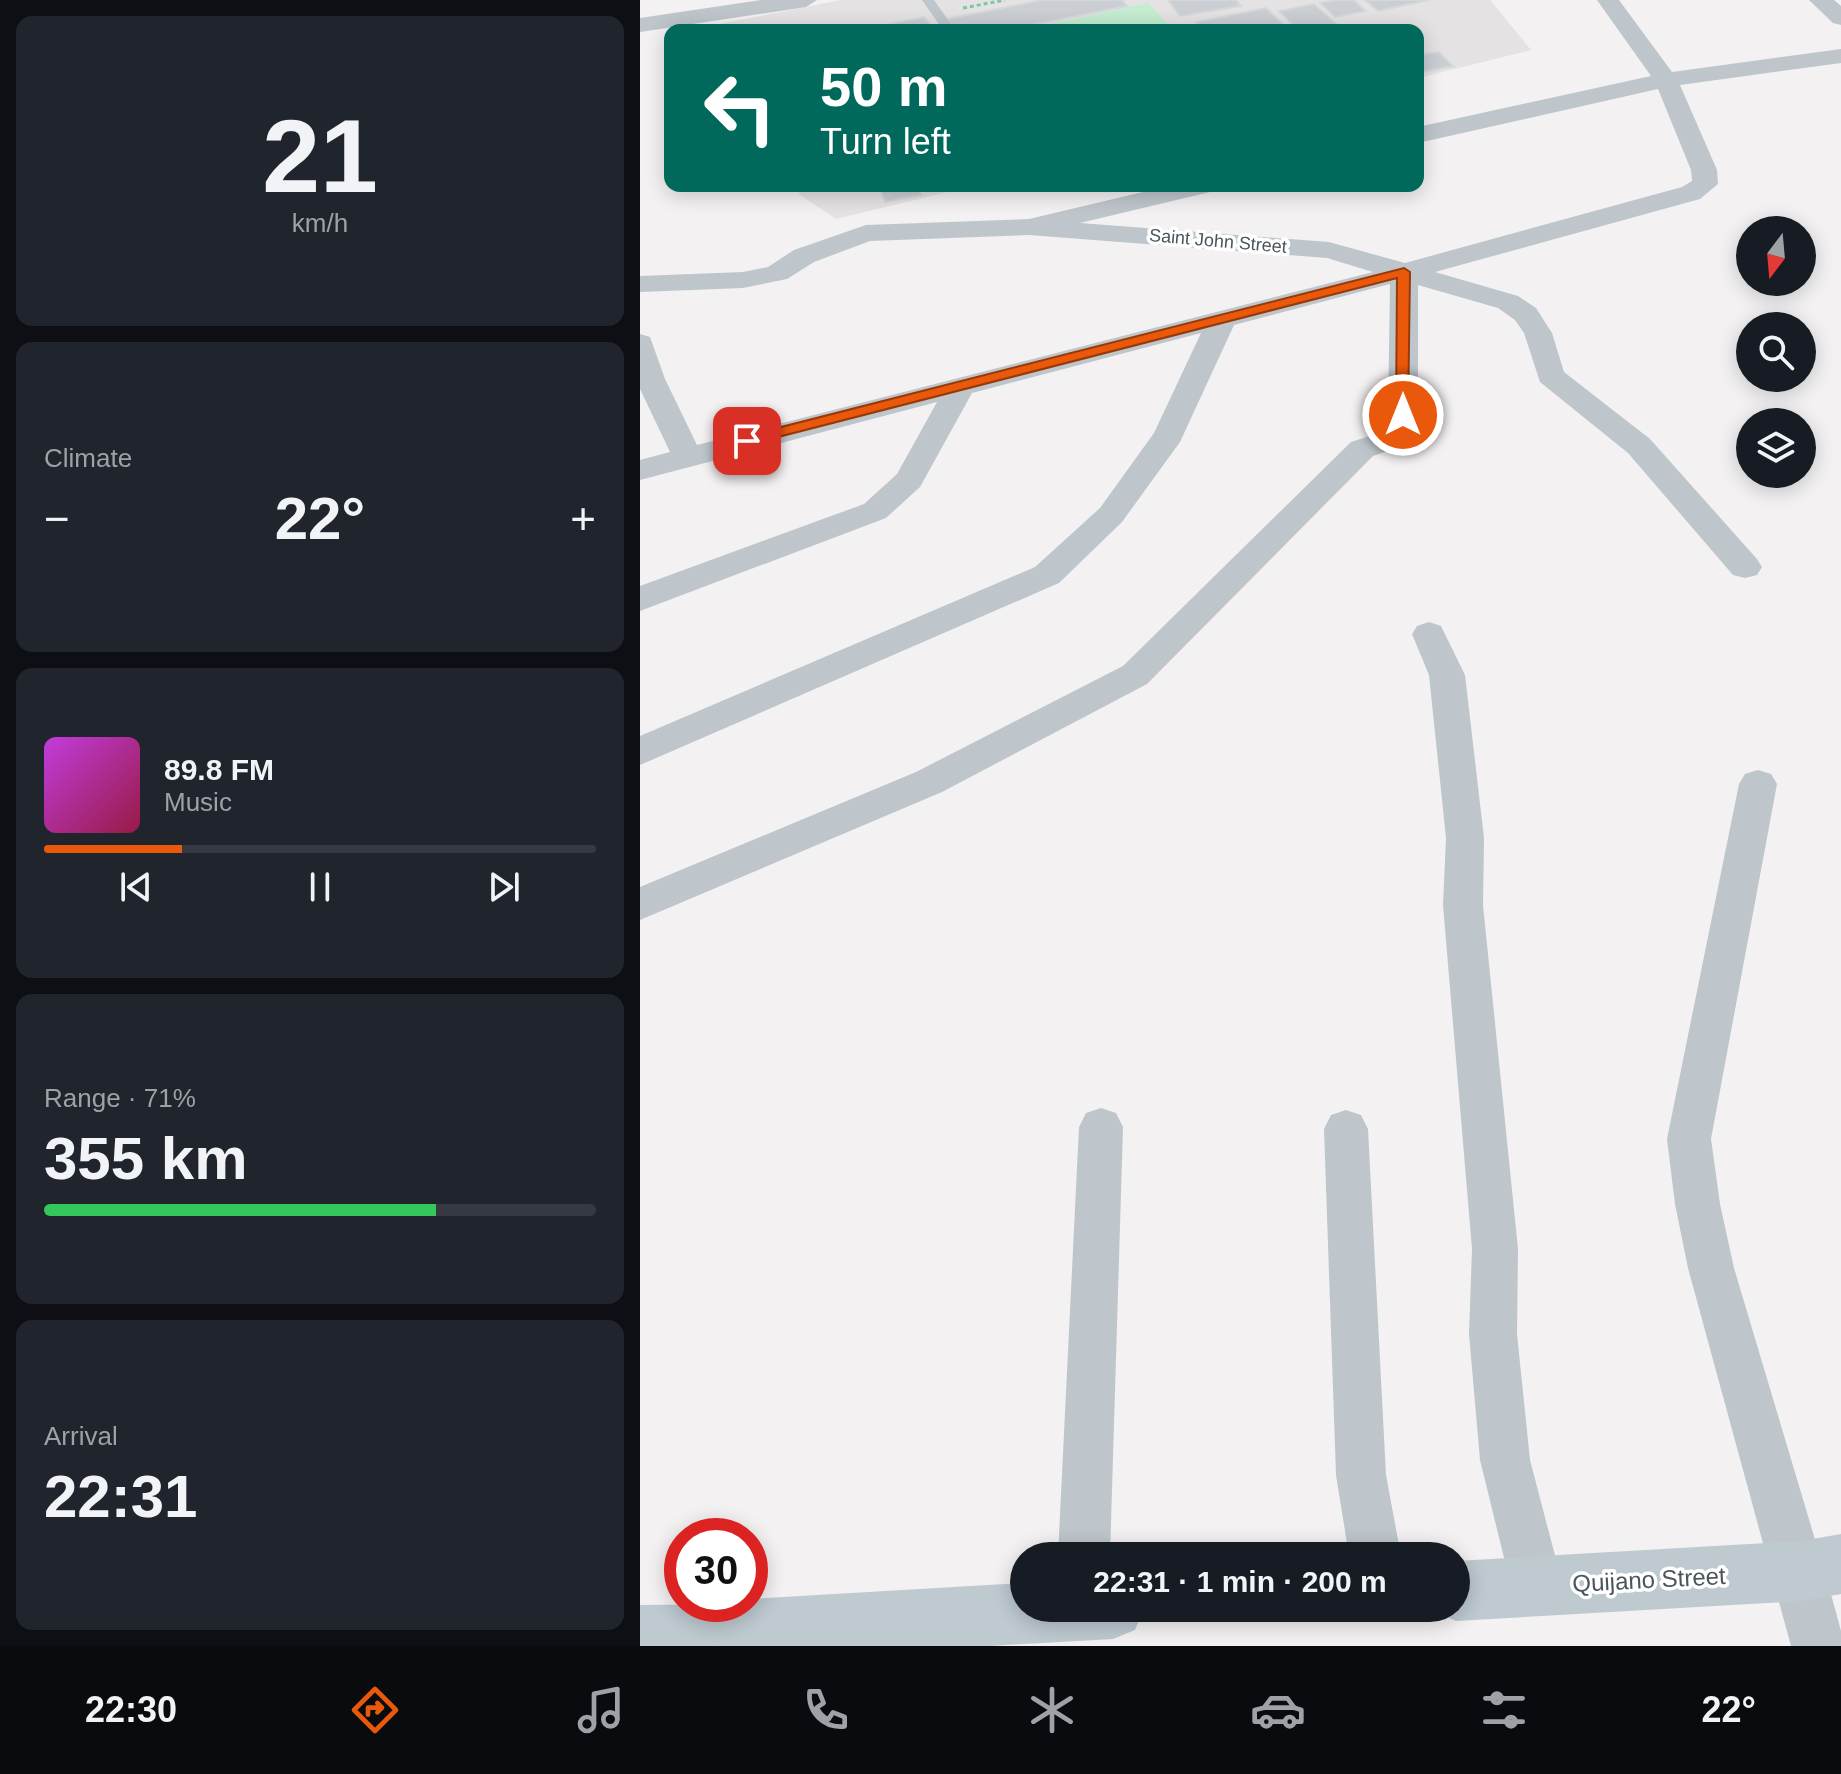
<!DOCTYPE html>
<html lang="en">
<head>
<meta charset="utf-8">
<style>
  :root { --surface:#171b24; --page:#20242c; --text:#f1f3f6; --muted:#9ea1a6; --line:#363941; --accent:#ea580c }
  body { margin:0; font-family:Arial,sans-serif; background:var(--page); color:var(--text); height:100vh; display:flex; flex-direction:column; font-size:30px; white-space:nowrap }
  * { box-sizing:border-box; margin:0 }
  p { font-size:26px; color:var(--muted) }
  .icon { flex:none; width:44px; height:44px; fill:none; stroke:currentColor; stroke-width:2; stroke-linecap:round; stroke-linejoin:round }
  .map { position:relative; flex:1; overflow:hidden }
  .details { display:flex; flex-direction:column; gap:16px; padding:16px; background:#0d0f14; width:640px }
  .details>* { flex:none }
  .hud { position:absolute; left:24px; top:24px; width:760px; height:168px; border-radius:16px; box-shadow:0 4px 20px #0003; background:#00695c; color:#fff; overflow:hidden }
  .needle { width:52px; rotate:196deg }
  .fabs { position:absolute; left:1096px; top:216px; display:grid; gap:16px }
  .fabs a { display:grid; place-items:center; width:80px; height:80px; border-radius:50%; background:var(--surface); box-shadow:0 4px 20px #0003; font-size:40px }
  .speed { position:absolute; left:24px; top:1518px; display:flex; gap:16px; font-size:40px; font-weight:700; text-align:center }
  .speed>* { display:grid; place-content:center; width:104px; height:104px; border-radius:50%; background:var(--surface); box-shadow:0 4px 20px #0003; line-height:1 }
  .speed .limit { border:12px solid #d22; background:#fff; color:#111 }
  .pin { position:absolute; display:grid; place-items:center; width:68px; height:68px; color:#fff; margin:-34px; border-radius:16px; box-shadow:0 4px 12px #0006 }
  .me { position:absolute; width:88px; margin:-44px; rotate:0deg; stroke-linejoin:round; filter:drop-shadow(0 0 6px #0008) }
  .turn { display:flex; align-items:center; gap:28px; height:168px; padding:0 24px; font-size:36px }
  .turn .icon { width:104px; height:104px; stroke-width:2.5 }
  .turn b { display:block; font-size:56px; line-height:68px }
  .big { font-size:60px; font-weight:800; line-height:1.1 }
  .details .tile { flex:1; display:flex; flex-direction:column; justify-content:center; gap:12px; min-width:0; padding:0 28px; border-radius:16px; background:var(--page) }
  .details .dial { align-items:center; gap:0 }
  .dial b { font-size:104px; line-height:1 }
  .song { display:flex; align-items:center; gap:24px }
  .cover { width:96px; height:96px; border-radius:12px; background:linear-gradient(135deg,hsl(290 70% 55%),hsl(340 70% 35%)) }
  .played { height:8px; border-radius:4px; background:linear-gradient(90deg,var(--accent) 25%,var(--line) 25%) }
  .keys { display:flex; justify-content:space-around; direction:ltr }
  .heat { display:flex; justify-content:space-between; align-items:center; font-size:44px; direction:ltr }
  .charge { height:12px; border-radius:6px; background:linear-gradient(90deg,#34c759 71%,var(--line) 0) }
  .trip { position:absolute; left:370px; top:1542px; width:460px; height:80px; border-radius:40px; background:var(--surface); box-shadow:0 4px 20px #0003; font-weight:800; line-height:80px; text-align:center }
  .dock { display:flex; height:128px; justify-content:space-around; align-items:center; background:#090b0e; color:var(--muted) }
  .dock .icon { width:56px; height:56px }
  .dock .on { color:var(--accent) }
  .dock b { font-size:36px; color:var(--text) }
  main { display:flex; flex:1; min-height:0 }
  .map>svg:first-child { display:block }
</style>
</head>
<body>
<main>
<section class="details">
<div class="tile dial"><b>21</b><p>km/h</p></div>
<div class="tile"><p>Climate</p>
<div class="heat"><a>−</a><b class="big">22°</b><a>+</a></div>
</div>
<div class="tile">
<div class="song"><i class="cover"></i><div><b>89.8 FM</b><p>Music</p></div></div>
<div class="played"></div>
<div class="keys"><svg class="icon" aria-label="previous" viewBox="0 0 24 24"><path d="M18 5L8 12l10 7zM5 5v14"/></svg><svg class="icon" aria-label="pause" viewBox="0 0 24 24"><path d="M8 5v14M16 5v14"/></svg><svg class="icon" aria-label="next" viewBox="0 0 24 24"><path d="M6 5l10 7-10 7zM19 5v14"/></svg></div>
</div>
<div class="tile"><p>Range · 71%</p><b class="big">355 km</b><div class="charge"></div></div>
<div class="tile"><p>Arrival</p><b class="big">22:31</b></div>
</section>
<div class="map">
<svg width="1201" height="1646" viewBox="0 0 1201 1646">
  <rect width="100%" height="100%" fill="#f3f1f1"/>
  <path fill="#e4e2e2" d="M201 0H850L891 50 778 78V30H77L74 25Z
    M156 186H332L196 219 160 195Z"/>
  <path fill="#c4ecd0" d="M508 3 534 30H383Z"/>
  <path fill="#cbced3" stroke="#d5d8db" stroke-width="2" d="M403 0H482L487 6 366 30H315L306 19Z
    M528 0H596L601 6 540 16Z
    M697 0H714L725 11 695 17 680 3Z
    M725 0H788L738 11Z
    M674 4 702 29 658 30 639 11Z
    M626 8 649 30H564L556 22Z
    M284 17 295 30H239L243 29 240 26Z
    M799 52 813 66 780 72 778 55Z
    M239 186H277L281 195 245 202Z"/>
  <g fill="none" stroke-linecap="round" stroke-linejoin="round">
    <path stroke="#7fc79d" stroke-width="3" stroke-dasharray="4 3" stroke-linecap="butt" d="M323 8 365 0"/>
    <path fill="#bec6cc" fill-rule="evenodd" d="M282 0H294L315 30H303Z"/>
    <path fill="#bec6cc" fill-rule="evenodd" d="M121 0H177L166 7 0 32V18Z
      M957 0H979L1032 72 1201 49V63L1040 85 1077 170 1078 184 1060 199 795 272 878 296 896 308 912 333 924 372 1010 439 1117 559 1122 567 1117 575 1105 578 1093 575 988 453 900 382 884 333 875 320 858 308 778 285V415L762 446 733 456 507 684 302 792 0 920V887L276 772 483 666 711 442 739 433 748 415 750 284 594 325 540 442 482 522 419 583 0 765V736L395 567 460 508 514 433 561 333 332 393 280 487 246 518 0 611V586L224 504 257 474 297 402 0 480V460L30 452 0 389V334L10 337 25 379 57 445 733 272 687 258 389 235 230 241 174 262 147 279 137 281 103 288 0 292V276L103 272 128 267 154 250 226 225 389 219 528 186H574L570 192 440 223 689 242 765 263 1042 187 1052 181 1051 170 1018 89 778 143V127L1011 76Z
      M1169 0H1194L1201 6V25L1193 23Z
      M789 622 801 626 825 675 844 838 843 905 878 1249 877 1334 890 1460 923 1586 916 1605 897 1612 878 1605 871 1586 840 1460 829 1334 832 1249 803 905 806 838 789 675 772 634 777 626Z
      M1118 770 1131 774 1137 784 1071 1139 1080 1204 1094 1268 1188 1583 1201 1631V1646H1151L1048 1268 1035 1204 1027 1139 1099 784 1105 774Z
      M461 1108 476 1113 483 1127 470 1556H418L439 1127 446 1113Z
      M706 1110 721 1115 728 1129 746 1475 761 1556H709L696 1475 684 1129 691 1115Z"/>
    <path fill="#bec9d0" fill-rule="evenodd" d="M1201 1534V1594L1161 1601 816 1621 795 1612 793 1608H816V1561L1161 1541Z
      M384 1583V1608H504L495 1630 473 1639 349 1646H0V1605L110 1604V1599Z"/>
  </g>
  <path fill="#ea580c" stroke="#983908" stroke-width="2" d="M764 268 770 272 768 418 763 419 756 415 757 278 107 445 100 441 102 437Z"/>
  <g text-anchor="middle" stroke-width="7" stroke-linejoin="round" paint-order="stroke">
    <g font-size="18" fill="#4a555c" stroke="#fff">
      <text transform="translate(578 241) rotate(5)" y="6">Saint John Street</text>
    </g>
    <g font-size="24" fill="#4a555c" stroke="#fff">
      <text transform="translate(1009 1580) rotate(-3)" y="8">Quijano Street</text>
    </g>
  </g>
</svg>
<div class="fabs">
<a><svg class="needle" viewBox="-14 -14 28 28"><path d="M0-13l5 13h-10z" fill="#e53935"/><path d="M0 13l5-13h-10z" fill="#9ea1a6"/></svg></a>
<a><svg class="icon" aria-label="search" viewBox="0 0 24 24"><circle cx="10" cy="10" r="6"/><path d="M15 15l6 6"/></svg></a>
<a><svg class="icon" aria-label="layers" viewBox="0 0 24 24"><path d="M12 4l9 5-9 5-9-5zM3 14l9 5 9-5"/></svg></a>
</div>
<div class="speed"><div class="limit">30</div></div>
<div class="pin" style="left:107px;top:441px;background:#d93025"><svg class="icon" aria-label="arrive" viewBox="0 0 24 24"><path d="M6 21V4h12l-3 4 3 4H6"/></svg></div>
<svg class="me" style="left:763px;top:415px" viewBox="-20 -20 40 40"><circle r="17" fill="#ea580c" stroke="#fff" stroke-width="3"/><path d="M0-11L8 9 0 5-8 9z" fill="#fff"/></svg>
<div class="trip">22:31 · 1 min · 200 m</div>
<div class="hud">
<div class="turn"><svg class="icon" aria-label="left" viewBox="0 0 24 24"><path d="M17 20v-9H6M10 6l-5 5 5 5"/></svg><div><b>50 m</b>Turn left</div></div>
</div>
</div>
</main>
<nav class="dock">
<b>22:30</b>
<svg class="icon on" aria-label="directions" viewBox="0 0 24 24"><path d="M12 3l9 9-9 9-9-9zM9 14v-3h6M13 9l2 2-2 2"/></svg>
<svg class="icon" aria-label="music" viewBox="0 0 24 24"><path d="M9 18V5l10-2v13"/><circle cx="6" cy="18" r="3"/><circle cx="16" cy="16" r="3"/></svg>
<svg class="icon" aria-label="phone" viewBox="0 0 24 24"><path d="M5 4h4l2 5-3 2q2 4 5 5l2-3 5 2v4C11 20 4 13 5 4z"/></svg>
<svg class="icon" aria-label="climate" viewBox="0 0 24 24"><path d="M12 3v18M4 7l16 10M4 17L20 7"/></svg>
<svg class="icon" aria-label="car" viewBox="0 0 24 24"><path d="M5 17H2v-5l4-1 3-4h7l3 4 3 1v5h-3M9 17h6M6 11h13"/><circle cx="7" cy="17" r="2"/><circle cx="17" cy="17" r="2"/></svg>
<svg class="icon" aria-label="filters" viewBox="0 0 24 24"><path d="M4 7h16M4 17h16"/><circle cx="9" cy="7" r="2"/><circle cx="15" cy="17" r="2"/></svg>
<b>22°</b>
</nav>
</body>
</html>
